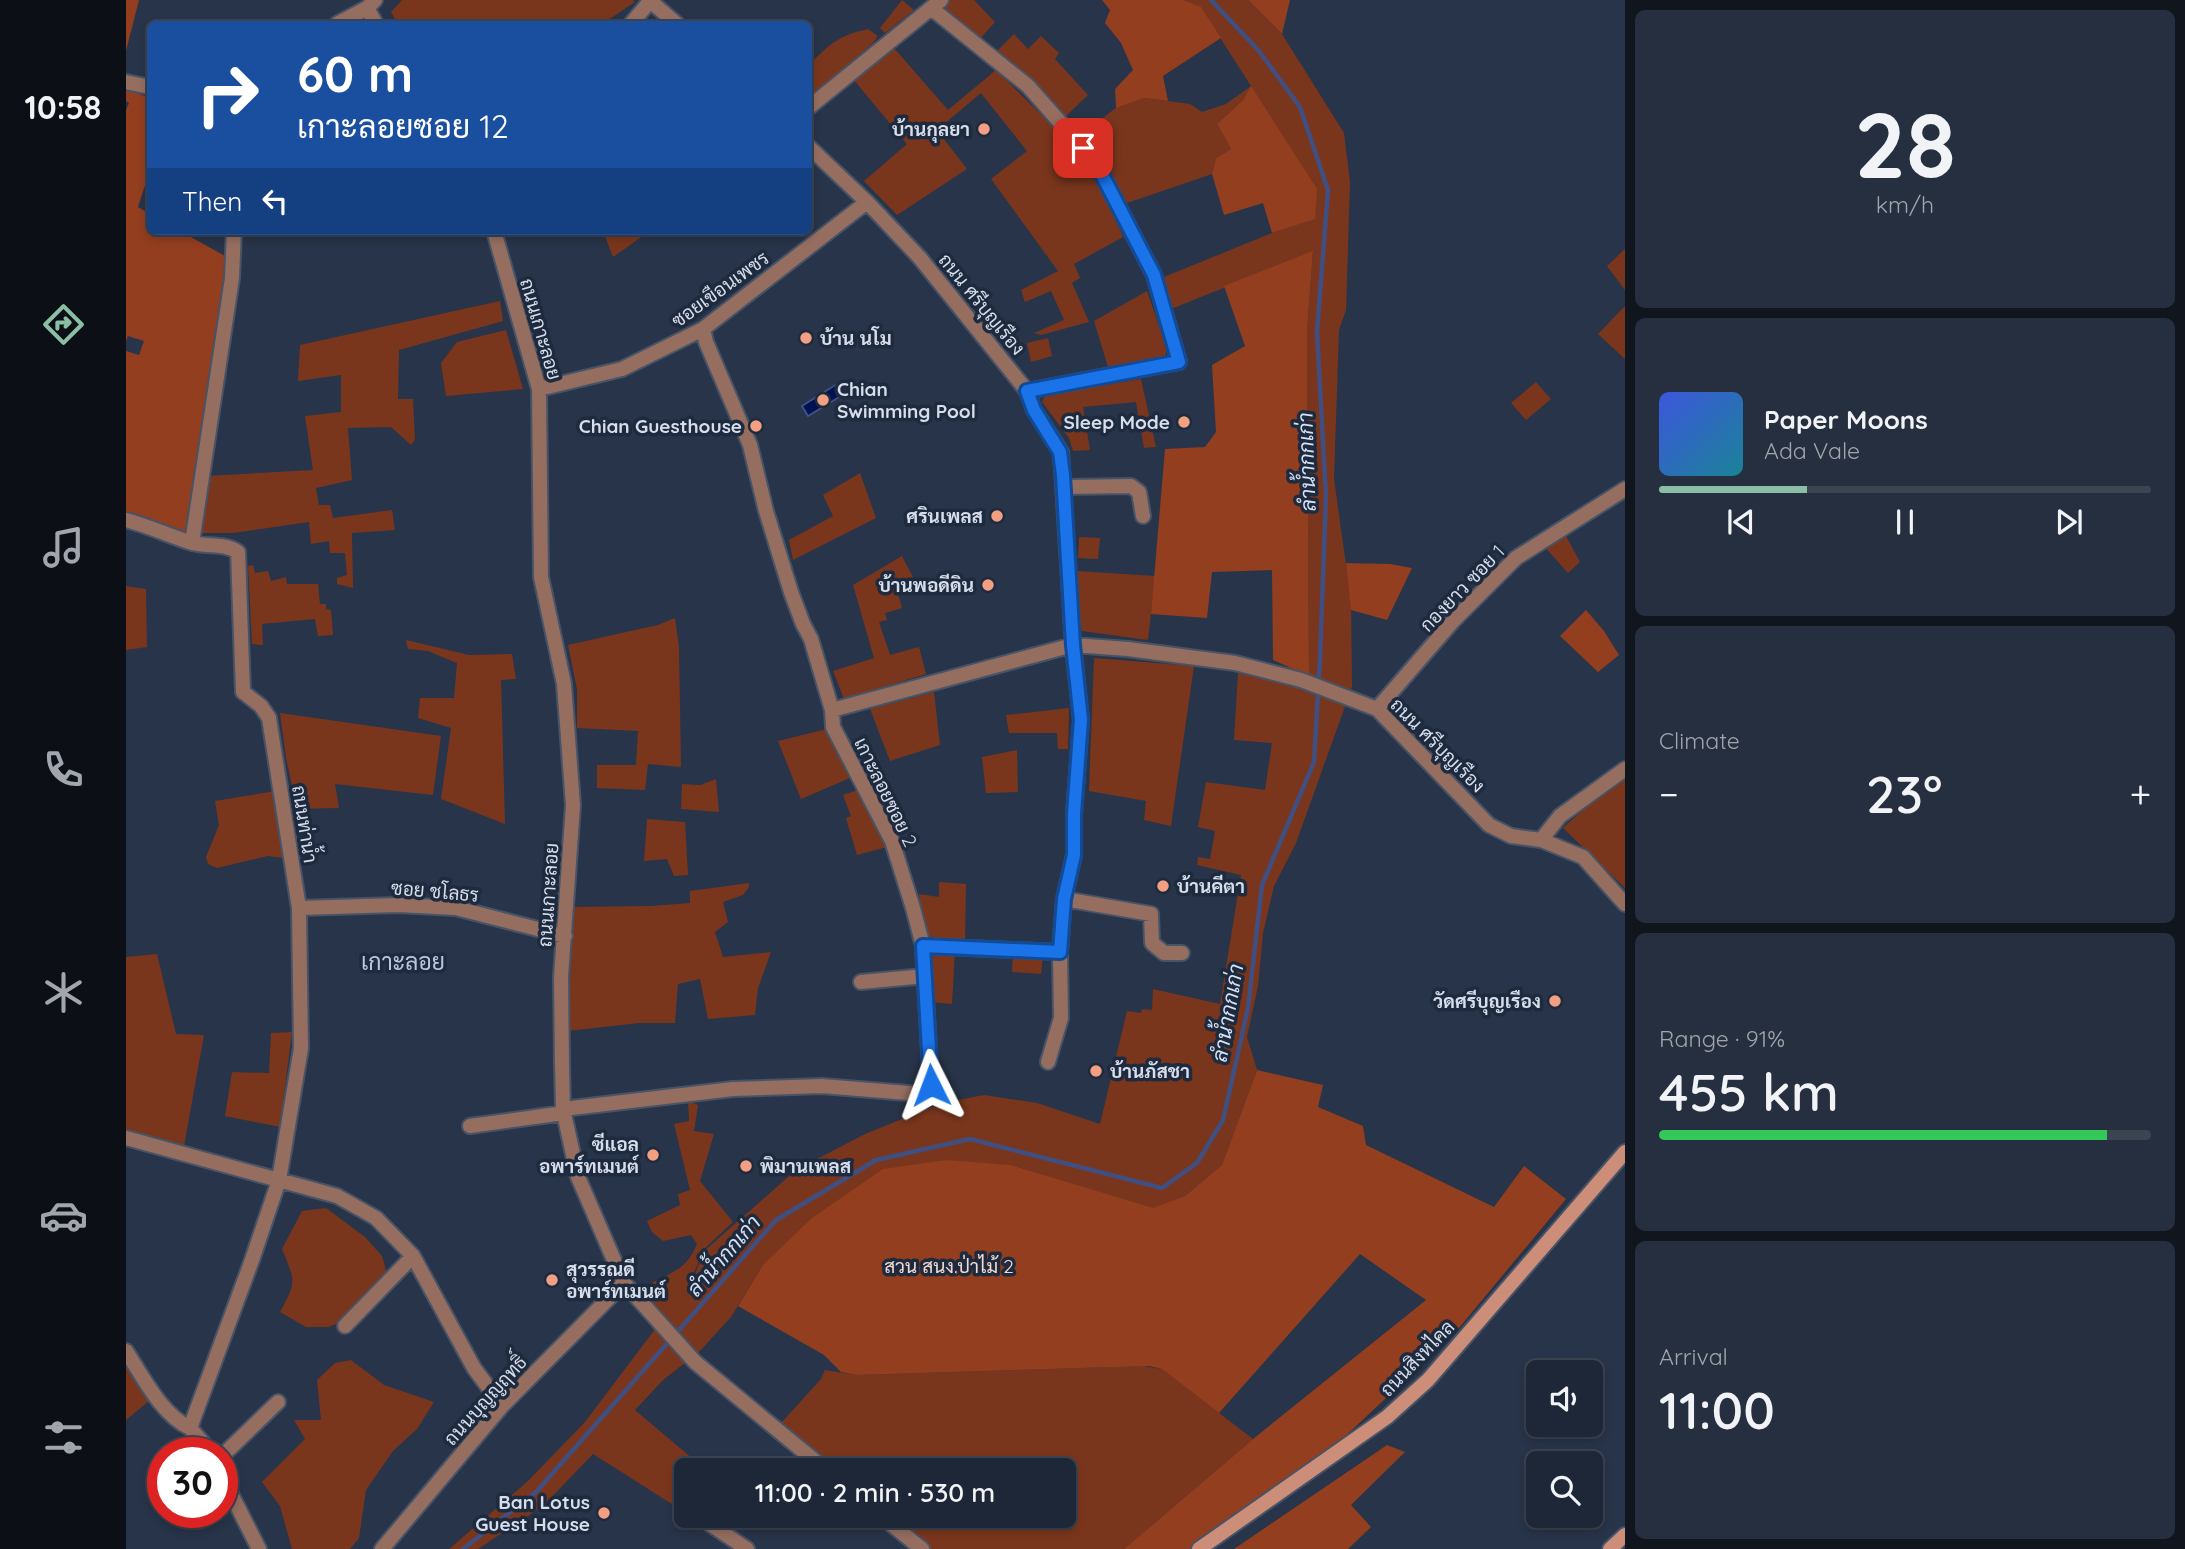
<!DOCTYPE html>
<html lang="en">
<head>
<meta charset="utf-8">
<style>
  :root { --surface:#1e2737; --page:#262f3f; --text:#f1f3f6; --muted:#a1a5ad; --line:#3c4452; --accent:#8abfa5 }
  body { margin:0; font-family:Quicksand,Sarabun,sans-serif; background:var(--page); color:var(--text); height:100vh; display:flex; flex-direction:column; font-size:26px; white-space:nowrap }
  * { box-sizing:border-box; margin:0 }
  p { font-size:23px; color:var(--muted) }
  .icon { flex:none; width:38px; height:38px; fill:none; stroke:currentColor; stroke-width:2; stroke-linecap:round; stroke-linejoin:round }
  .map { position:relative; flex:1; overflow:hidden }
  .side { display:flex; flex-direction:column; gap:10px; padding:10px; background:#10151e; width:560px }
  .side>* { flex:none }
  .banner { position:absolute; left:21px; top:21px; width:665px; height:214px; border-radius:10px; box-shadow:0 4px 10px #0003,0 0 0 2px var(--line); background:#1a4fa0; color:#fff; overflow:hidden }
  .buttons { position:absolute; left:1400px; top:1360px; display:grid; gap:14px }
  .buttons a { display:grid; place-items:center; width:77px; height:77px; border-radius:10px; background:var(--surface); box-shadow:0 4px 10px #0003,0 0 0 2px var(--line); font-size:35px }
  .speed { position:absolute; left:21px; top:1437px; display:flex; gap:14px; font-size:35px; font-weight:700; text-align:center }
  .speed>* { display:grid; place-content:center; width:91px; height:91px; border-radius:50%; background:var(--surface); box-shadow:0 4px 10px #0003,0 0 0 2px var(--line); line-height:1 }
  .speed .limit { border:10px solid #d22; background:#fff; color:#111 }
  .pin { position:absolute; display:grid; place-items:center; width:60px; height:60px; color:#fff; margin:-30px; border-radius:14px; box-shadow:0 4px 10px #0006 }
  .me { position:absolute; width:77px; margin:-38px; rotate:357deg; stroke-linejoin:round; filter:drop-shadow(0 0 5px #0008) }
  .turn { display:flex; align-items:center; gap:24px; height:147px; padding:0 35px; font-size:32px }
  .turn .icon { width:91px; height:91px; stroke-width:2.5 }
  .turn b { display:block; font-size:49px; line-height:60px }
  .then { display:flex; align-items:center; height:66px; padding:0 35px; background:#0003; gap:14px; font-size:26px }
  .big { font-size:52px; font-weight:600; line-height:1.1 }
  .side .card { flex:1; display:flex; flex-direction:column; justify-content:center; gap:10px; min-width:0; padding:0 24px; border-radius:10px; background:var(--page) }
  .side .dial { align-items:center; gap:0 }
  .dial b { font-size:91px; line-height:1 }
  .song { display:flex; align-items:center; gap:21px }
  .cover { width:84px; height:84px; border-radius:10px; background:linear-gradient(135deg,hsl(230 70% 55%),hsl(190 70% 35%)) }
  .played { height:7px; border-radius:4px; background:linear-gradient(90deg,var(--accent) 30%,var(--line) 30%) }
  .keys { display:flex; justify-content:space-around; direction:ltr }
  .heat { display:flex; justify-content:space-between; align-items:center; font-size:38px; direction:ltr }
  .charge { height:10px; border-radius:5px; background:linear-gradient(90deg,#34c759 91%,var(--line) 0) }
  .trip { position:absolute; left:548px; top:1458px; width:402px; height:70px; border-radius:10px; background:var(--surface); box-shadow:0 4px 10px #0003,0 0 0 2px var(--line); font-weight:600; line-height:70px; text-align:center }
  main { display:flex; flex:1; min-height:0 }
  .menu { display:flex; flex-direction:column; width:126px; justify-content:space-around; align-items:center; background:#0c1016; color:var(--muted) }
  .menu .icon { width:49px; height:49px }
  .menu .active { color:var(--accent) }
  .menu b { font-size:32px; color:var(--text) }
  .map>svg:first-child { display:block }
</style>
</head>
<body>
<main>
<nav class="menu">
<b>10:58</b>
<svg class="icon active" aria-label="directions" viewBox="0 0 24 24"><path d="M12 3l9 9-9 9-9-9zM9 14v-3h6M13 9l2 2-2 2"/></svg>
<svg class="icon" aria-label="music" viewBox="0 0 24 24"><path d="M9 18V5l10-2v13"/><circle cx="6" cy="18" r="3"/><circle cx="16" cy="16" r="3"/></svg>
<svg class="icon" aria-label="phone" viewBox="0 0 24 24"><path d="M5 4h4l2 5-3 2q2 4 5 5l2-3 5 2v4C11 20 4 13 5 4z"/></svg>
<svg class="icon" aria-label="climate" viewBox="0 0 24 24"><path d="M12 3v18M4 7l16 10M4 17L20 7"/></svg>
<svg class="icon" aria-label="car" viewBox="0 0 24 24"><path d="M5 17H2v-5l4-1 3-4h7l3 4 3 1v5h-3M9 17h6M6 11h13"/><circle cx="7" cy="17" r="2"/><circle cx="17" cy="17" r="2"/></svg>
<svg class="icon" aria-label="filters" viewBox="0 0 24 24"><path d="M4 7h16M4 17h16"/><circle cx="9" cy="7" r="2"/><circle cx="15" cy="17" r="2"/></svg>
</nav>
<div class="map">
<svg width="1499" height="1549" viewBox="0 0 1499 1549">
  <rect width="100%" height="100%" fill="#283449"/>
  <path fill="#7a361d" d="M276 0H507L509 2 476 24H272L265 12Z
    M776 0 788 10 759 33 754 28Z
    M824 0H848L869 22 854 39 814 9Z
    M1057 0H1122L1156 34 1218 133 1224 182 1220 310 1213 330 1208 479 1225 601 1226 687 1170 843 1148 886 1137 933 1132 986 1121 1037 1131 1070 1096 1165 1059 1196 1027 1209 885 1165 637 1265 605 1317 573 1352 537 1380 509 1410 580 1470H560V1513L467 1454 417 1506 352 1549H323L401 1482 459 1422 539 1316 518 1296 522 1285C545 1272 560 1271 571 1244L565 1235 537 1241 526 1232 521 1221 554 1205 552 1194 564 1190 548 1124 563 1121 562 1101 572 1105 568 1131 588 1134 574 1181 607 1222 578 1249 561 1289 566 1283 577 1252 670 1170 739 1134 816 1103 858 1095 911 1103 974 1124 1001 1011 1015 1013 1016 1009 1026 1010 1027 989 1094 1004 1115 875 1071 865 1072 857 1084 859 1089 831 1072 827 1080 782 1139 790 1146 743 1108 740 1112 673 1181 687 1183 683 1181 331 1187 252 1045 309 1038 277 1146 233 1188 219 1125 86 1117 100 1091 124 1105 149 1090 158 1086 174 1001 203 955 134 990 108 1019 98 1064 104 1076 112 1100 104 1125 86 1075 8Z
    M742 29 752 36 747 43 683 98V56L687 61C706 42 715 35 742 29Z
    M888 34 902 49 915 36 933 53 929 59 962 95 938 118 869 53Z
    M768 48 822 110 870 70 947 146 977 192 997 237 948 264 954 278 946 283 963 322 915 335 908 333 938 320 925 291 899 302 895 290 932 271 865 179 901 151 855 93 811 130 841 169 771 215 738 181 781 144 727 79Z
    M477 231H524L487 257Z
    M1499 249V290L1481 266Z
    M1021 291 1040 346V355L1033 360 982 367 968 321Z
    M374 301 377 321 273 350 272 399H287L289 440 285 445 265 427 222 428 226 480 190 488 193 505H204L207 518 266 510 269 530 226 533 227 588 211 584V578L221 575 219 553H204L203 541 185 544 183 522 107 533H71L80 476 187 470 179 416 215 412V375L172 381 174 345Z
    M1499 306V359L1472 334Z
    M380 330 397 389 320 396 315 363 331 342Z
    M922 338 926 356 905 362 901 343Z
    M1015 379 1030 447 1018 448 1010 402 957 407 964 450 947 451 943 438 916 402 919 395Z
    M1410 382 1425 399 1400 420 1385 403Z
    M734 473 750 518 667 560 663 540 707 516 697 495Z
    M1439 534 1454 562 1442 573 1418 546Z
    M953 537 974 538 972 559 952 558Z
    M776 556 790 583 771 591 776 608 759 613 761 620 753 622 764 655 793 647 800 674 718 699 707 671 748 658 727 585Z
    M127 565 129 573 142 571 145 581 160 577 161 584H192L194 604H200V609L205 610 207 635 192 636 189 619 136 624 137 645 126 644 122 566Z
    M951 571 1029 576 1022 640 956 631 951 622Z
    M0 586 20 589 21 647 0 650Z
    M549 618 553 647 555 767 522 764 519 790 471 788V765H510L512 731 451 728V689L442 645 532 625Z
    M280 640 343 655 386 654 390 679 375 680 379 824 315 799 325 728 292 718 294 698H328L331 663 302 651 282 649Z
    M968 658 1068 666 1045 826 1018 820 1020 801 963 791Z
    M808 692 814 745 764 761 744 709Z
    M943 708 942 749H932L931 733H883L880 715Z
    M154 713 315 736 307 795 209 784 213 808 171 809 160 758Z
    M701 729 724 778 675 799 652 741Z
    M891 750 892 792 860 793 856 757Z
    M1499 778V888L1437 828 1471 797Z
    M590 779 593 812 555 809 556 784 574 785Z
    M732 790 761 847 731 855 720 818 725 816 717 795Z
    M150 791 160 846 157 858 142 856 91 868 82 864 80 857 93 825 89 801Z
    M521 819 559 822 562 875 548 876 541 859 518 861Z
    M813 882 840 884 839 942 800 940 793 894 813 897Z
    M623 883V887L617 895 597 902 602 922 589 932 597 957 645 952 632 988 629 1015 582 1019 574 979 552 984 549 1023H514L441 1031 447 907 525 906 564 903V891Z
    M801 950 829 952 826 1004 805 1002Z
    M887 953 917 956 915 974 886 972Z
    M31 954 50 1034 78 1035 58 1146 0 1132V957Z
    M166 1032 154 1127 99 1116 106 1072 143 1073 145 1033Z
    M200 1208 239 1237 256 1256 263 1281 232 1316 202 1327H180L154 1312C171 1281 169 1281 156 1249L176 1211Z
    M0 1359 30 1395 0 1420Z
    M225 1360 258 1385 308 1402 291 1429 267 1451 240 1490 233 1538 224 1549H166L154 1506 136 1482 179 1439 168 1420H195L191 1380 209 1363Z
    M1016 1366 1036 1369 1127 1439 998 1549H796L755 1516H938V1470H700L652 1430 656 1422 695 1379 699 1370 730 1375Z"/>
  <path fill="#923e1f" d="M0 0H13L0 51Z
    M976 0H1057L1075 7 1095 38 1037 76 1042 101 1019 98 990 108 989 89 1007 70 995 43 979 23 984 10Z
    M1122 0H1164L1156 34Z
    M1125 86 1191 189 1189 219 1146 233 1137 203 1098 215 1086 174 1090 158 1105 149 1091 124 1117 100Z
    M0 89 24 98V170L12 207 24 214V231H54L99 256 101 303 66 543 0 520V351L13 355 18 341 2 336 0 341V110L3 103 0 101Z
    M1187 251 1181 331 1183 676 1147 660 1146 570 1086 572 1081 618 1025 614 1039 449 1079 447 1090 432 1086 365 1119 346 1098 286Z
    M1220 563 1264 564 1286 568 1261 620 1225 610Z
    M1460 610 1478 631 1493 655 1472 672 1434 636Z
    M1131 1070 1197 1085 1192 1107 1237 1126 1240 1145 1368 1207 1398 1166 1440 1199 1328 1334 1176 1477 1075 1549H998L1127 1439 1300 1300 1234 1254 1093 1413 1036 1369 1023 1366 730 1375 715 1372 698 1355 612 1306 637 1265 686 1218 757 1169 820 1160 885 1165 1027 1208 1059 1196 1096 1165Z
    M1261 1445 1279 1452 1225 1505 1245 1527 1222 1549H1108Z"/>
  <path fill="#001254" stroke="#404f82" stroke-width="2" d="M711 384 718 394 682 416 676 406Z"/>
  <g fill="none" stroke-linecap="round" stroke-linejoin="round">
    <path stroke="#404f82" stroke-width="4.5" d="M337 1549 410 1492 650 1220 750 1160 844 1139 1036 1188 1071 1163 1097 1120 1122 1008 1136 885 1188 762 1194 658 1200 496 1191 332 1202 190 1174 107 1133 51 1085 0"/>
    <defs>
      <path id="street" d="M523 0 551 24
        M241 8 250 24
        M805 8 902 86 970 163 1028 275 1053 362 901 391
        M211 24 241 8 249 0
        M505 24 524 1
        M0 82 24 87
        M682 108 815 0
        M682 146 741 202 794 258 901 391 908 410 935 452 947 645 955 720 948 814V855L938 899 934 952 935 1018 922 1062
        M368 231 413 389 415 577 438 684 447 805 435 977 436 1065 437 1109 452 1177 498 1283 569 1362 700 1470
        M413 389 496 369 577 329 741 202
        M938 487 1005 486 1013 492 1017 516
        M0 520C22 526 42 535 63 542 80 548 97 542 112 552L117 692 135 706 143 718 173 908 175 1048 153 1180 126 1260 64 1428 85 1452
        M66 543 106 278 108 231
        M1251 709 1327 621 1390 558 1499 489
        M706 710 947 645 1002 649 1109 663 1175 680 1251 709 1363 825 1385 836 1415 840 1457 857 1499 904
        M1415 840 1434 816 1499 769
        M938 899 1025 914 1026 943 1038 953H1056
        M173 908 272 905 330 908 439 936
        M797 946 934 952
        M735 982 799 976
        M437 1109 607 1089 696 1086 794 1094 801 1092 805 1085 797 946 787 908 766 841 707 727 706 710 685 639 677 624 665 592 640 511 624 445 580 342 577 329
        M344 1126 438 1113
        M0 1138 211 1196 250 1218 287 1256 348 1368 376 1406
        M219 1326 287 1256
        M0 1351C17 1377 35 1414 64 1428
        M96 1456 152 1402
        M96 1476 133 1549
        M755 1516 796 1549
        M581 1522 621 1549
        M256 1549 376 1406 498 1283"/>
      <path id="secondary" d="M1073 1549 1261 1417 1302 1380 1499 1152
        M1484 1549 1499 1535"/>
    </defs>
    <use href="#street" stroke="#475366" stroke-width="18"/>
    <use href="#secondary" stroke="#475366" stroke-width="18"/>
    <use href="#street" stroke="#956e60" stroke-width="14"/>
    <use href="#secondary" stroke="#cc8e78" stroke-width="14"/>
  </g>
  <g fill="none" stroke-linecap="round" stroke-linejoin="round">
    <defs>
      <path id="route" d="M805 1085 797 946 934 952 938 899 948 855V814L955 720 947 645 937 475 934 452 908 410 901 391 1053 362 1028 275 970 163 957 148"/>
    </defs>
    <use href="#route" stroke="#114b97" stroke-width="18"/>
    <use href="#route" stroke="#1a73e8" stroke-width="12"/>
  </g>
  <g fill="#f39f82" stroke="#1e2a3e" stroke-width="2.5">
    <circle cx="858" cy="129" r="7"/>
    <circle cx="680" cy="338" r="7"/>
    <circle cx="697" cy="400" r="7"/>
    <circle cx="1058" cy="422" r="7"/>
    <circle cx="630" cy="426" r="7"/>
    <circle cx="871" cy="516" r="7"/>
    <circle cx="862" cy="585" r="7"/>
    <circle cx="1037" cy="886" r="7"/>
    <circle cx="1429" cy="1001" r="7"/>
    <circle cx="970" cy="1071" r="7"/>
    <circle cx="527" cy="1155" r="7"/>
    <circle cx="620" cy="1166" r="7"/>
    <circle cx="426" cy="1280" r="7"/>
    <circle cx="478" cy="1513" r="7"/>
  </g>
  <g text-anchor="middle" stroke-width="7" stroke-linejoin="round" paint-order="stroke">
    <g font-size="19" font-weight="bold" fill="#d6deec" stroke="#1e2a3e" text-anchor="end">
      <text x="844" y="136">บ้านกุลยา</text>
      <text x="694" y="345" text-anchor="start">บ้าน นโม</text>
      <text x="711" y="396" text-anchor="start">Chian<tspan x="711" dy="22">Swimming Pool</tspan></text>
      <text x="1044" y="429">Sleep Mode</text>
      <text x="616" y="433">Chian Guesthouse</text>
      <text x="857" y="523">ศรินเพลส</text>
      <text x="848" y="592">บ้านพอดีดิน</text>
      <text x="1051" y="893" text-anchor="start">บ้านคีตา</text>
      <text x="1415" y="1008">วัดศรีบุญเรือง</text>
      <text x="984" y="1078" text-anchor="start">บ้านภัสชา</text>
      <text x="513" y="1151">ซีแอล<tspan x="513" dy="22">อพาร์ทเมนต์</tspan></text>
      <text x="634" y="1173" text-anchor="start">พิมานเพลส</text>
      <text x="440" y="1276" text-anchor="start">สุวรรณดี<tspan x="440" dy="22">อพาร์ทเมนต์</tspan></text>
      <text x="464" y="1509">Ban Lotus<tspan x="464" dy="22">Guest House</tspan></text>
    </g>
    <g font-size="19" fill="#d6deec" stroke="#1e2a3e">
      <text transform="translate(594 289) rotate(-36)" y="7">ซอยเขือนเพชร</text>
      <text transform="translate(856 304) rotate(51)" y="7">ถนน ศรีบุญเรือง</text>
      <text transform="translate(415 329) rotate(74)" y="7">ถนนเกาะลอย</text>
      <text transform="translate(1336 588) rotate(-46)" y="7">กองยาว ซอย 1</text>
      <text transform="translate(1312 745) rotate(45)" y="7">ถนน ศรีบุญเรือง</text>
      <text transform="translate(760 792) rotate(64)" y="7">เกาะลอยซอย 2</text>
      <text transform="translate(179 824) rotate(81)" y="7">ถนนท่าน้ำ</text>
      <text transform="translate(309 891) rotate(5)" y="7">ซอย ชโลธร</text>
      <text transform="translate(422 895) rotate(-86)" y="7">ถนนเกาะลอย</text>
      <text transform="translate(1291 1358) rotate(-46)" y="7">ถนนสิงหไคล</text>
      <text transform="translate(359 1400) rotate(-48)" y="7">ถนนบุญญฤทธิ์</text>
    </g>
    <g font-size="19" fill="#f2d9d1" stroke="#1e2a3e">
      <text x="823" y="1273">สวน สนง.ป่าไม้ 2</text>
    </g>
    <g font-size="21" font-style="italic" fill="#d7e2f7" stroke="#1e2a3e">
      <text transform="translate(1181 462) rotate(-92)" y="7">ลำน้ำกกเก่า</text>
      <text transform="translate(1102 1013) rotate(-80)" y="7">ลำน้ำกกเก่า</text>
      <text transform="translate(598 1256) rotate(-49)" y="7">ลำน้ำกกเก่า</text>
    </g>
    <g font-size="23" fill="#b8c7e2" stroke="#1e2a3e">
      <text x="277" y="970">เกาะลอย</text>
    </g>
  </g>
</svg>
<div class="buttons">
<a><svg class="icon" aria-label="sound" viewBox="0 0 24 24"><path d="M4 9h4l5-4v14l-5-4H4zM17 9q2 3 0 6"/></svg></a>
<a><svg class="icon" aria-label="search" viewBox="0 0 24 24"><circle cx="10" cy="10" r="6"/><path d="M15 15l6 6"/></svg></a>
</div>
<div class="speed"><div class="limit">30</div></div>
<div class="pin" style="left:957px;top:148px;background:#d93025"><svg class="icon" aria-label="arrive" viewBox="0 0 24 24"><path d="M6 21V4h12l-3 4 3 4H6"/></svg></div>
<svg class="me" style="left:805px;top:1085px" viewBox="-20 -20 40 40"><path d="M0-17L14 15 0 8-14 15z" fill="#1a73e8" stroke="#fff" stroke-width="4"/></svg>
<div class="trip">11:00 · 2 min · 530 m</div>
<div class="banner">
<div class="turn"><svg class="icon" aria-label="right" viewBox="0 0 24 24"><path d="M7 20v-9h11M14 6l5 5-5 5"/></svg><div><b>60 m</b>เกาะลอยซอย 12</div></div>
<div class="then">Then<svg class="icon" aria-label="left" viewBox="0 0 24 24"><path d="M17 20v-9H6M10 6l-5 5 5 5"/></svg></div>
</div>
</div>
<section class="side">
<div class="card dial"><b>28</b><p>km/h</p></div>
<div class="card">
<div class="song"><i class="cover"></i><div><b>Paper Moons</b><p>Ada Vale</p></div></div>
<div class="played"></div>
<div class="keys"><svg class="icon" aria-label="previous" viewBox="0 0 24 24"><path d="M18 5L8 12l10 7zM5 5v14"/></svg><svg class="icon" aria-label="pause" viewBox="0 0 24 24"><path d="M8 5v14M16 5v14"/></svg><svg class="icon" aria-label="next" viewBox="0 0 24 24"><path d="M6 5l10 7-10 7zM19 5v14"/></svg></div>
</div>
<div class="card"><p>Climate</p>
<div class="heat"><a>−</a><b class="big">23°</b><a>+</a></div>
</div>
<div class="card"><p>Range · 91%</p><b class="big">455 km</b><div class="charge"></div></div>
<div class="card"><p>Arrival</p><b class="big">11:00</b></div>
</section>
</main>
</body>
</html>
